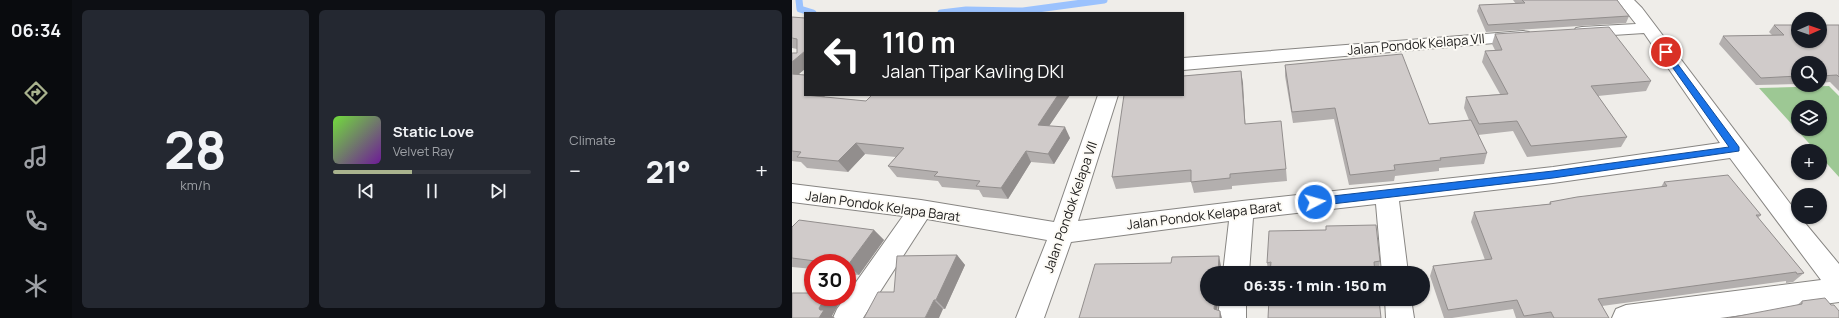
<!DOCTYPE html>
<html lang="en">
<head>
<meta charset="utf-8">
<style>
  :root { --surface:#171b24; --page:#242831; --text:#f1f3f6; --muted:#9ea1a6; --line:#363941; --accent:#a9b38e }
  body { margin:0; font-family:Manrope,sans-serif; background:var(--page); color:var(--text); height:100vh; display:flex; flex-direction:column; font-size:15px; white-space:nowrap }
  * { box-sizing:border-box; margin:0 }
  p { font-size:13px; color:var(--muted) }
  .icon { flex:none; width:22px; height:22px; fill:none; stroke:currentColor; stroke-width:2; stroke-linecap:round; stroke-linejoin:round }
  .map { position:relative; flex:1; overflow:hidden }
  .panel { display:flex; flex-direction:column; gap:10px; padding:10px; background:#0d0f14; width:720px }
  .panel>* { flex:none }
  .hud { position:absolute; left:12px; top:12px; width:380px; height:84px; border-radius:0px; box-shadow:0 1px 3px #0004; background:#202124; color:#fff; overflow:hidden }
  .needle { width:26px; rotate:88deg }
  .controls { position:absolute; left:999px; top:12px; display:grid; gap:8px }
  .controls a { display:grid; place-items:center; width:36px; height:36px; border-radius:50%; background:var(--surface); box-shadow:0 1px 3px #0004; font-size:20px }
  .speed { position:absolute; left:12px; top:254px; display:flex; gap:8px; font-size:20px; font-weight:700; text-align:center }
  .speed>* { display:grid; place-content:center; width:52px; height:52px; border-radius:50%; background:var(--surface); box-shadow:0 1px 3px #0004; line-height:1 }
  .speed .limit { border:6px solid #d22; background:#fff; color:#111 }
  .pin { position:absolute; display:grid; place-items:center; width:34px; height:34px; color:#fff; margin:-17px; border:2px solid #fff; border-radius:50%; box-shadow:0 1px 4px #0007 }
  .me { position:absolute; width:44px; margin:-22px; rotate:84deg; stroke-linejoin:round; filter:drop-shadow(0 0 3px #0008) }
  .turn { display:flex; align-items:center; gap:14px; height:84px; padding:0 12px; font-size:18px }
  .turn .icon { width:52px; height:52px; stroke-width:2.5 }
  .turn b { display:block; font-size:28px; line-height:34px }
  .big { font-size:30px; font-weight:800; line-height:1.1 }
  .panel .tile { flex:1; display:flex; flex-direction:column; justify-content:center; gap:6px; min-width:0; padding:0 14px; border-radius:6px; background:var(--page) }
  .panel .dial { align-items:center; gap:0 }
  .dial b { font-size:52px; line-height:1 }
  .song { display:flex; align-items:center; gap:12px }
  .cover { width:48px; height:48px; border-radius:6px; background:linear-gradient(135deg,hsl(100 70% 55%),hsl(280 70% 35%)) }
  .played { height:4px; border-radius:2px; background:linear-gradient(90deg,var(--accent) 40%,var(--line) 40%) }
  .keys { display:flex; justify-content:space-around; direction:ltr }
  .heat { display:flex; justify-content:space-between; align-items:center; font-size:22px; direction:ltr }
  .panel .tiles { flex:1; display:grid; gap:10px; grid-template-columns:repeat(3,1fr) }
  .trip { position:absolute; left:408px; top:266px; width:230px; height:40px; border-radius:20px; background:var(--surface); box-shadow:0 1px 3px #0004; font-weight:800; line-height:40px; text-align:center }
  main { display:flex; flex:1; min-height:0 }
  .dock { display:flex; flex-direction:column; width:72px; justify-content:space-around; align-items:center; background:#090b0e; color:var(--muted) }
  .dock .icon { width:28px; height:28px }
  .dock .on { color:var(--accent) }
  .dock b { font-size:18px; color:var(--text) }
  .map>svg:first-child { display:block }
</style>
</head>
<body>
<main>
<nav class="dock">
<b>06:34</b>
<svg class="icon on" aria-label="directions" viewBox="0 0 24 24"><path d="M12 3l9 9-9 9-9-9zM9 14v-3h6M13 9l2 2-2 2"/></svg>
<svg class="icon" aria-label="music" viewBox="0 0 24 24"><path d="M9 18V5l10-2v13"/><circle cx="6" cy="18" r="3"/><circle cx="16" cy="16" r="3"/></svg>
<svg class="icon" aria-label="phone" viewBox="0 0 24 24"><path d="M5 4h4l2 5-3 2q2 4 5 5l2-3 5 2v4C11 20 4 13 5 4z"/></svg>
<svg class="icon" aria-label="climate" viewBox="0 0 24 24"><path d="M12 3v18M4 7l16 10M4 17L20 7"/></svg>
</nav>
<section class="panel">
<div class="tiles">
<div class="tile dial"><b>28</b><p>km/h</p></div>
<div class="tile">
<div class="song"><i class="cover"></i><div><b>Static Love</b><p>Velvet Ray</p></div></div>
<div class="played"></div>
<div class="keys"><svg class="icon" aria-label="previous" viewBox="0 0 24 24"><path d="M18 5L8 12l10 7zM5 5v14"/></svg><svg class="icon" aria-label="pause" viewBox="0 0 24 24"><path d="M8 5v14M16 5v14"/></svg><svg class="icon" aria-label="next" viewBox="0 0 24 24"><path d="M6 5l10 7-10 7zM19 5v14"/></svg></div>
</div>
<div class="tile"><p>Climate</p>
<div class="heat"><a>−</a><b class="big">21°</b><a>+</a></div>
</div>
</div>
</section>
<div class="map">
<svg width="1047" height="318" viewBox="0 0 1047 318">
  <rect width="100%" height="100%" fill="#efede9"/>
  <path fill="#9dc894" fill-rule="evenodd" d="M1037 86 1047 96V177L1028 156V151H1024L967 88ZM1006 107H1028V129H1006Z"/>
  <g fill="none" stroke-linecap="round" stroke-linejoin="round">
    <path stroke="#9bc2fd" stroke-width="7" d="M7 0 8 9 21 13
      M149 13 174 10 231 11 312 0"/>
    <defs>
      <path id="minor" d="M825 0H842L850 8 1006 214V217H1008L1047 264V302L928 318H820L824 309 834 305 1029 280 938 158 761 183 607 201 616 273H590L584 204 461 218 457 273H431L437 221 279 242 252 318H224L255 240 135 219 71 318H41L45 309 111 216 0 202V184L129 200 262 222 306 95H326L286 221 450 201 761 167 928 143 852 33 790 37 784 36 781 32 784 28 790 27 844 24Z
        M731 31 737 32 740 36 737 40 391 70V58Z
        M428 299H454V318H426Z
        M593 299H619L622 318H594Z"/>
    </defs>
    <use href="#minor" stroke="#878582" stroke-width="2"/>
    <use href="#minor" fill="#fff" fill-rule="evenodd"/>
  </g>
  <path fill="#b3afae" d="M721 0H825L837 16 834 23 694 32 685 11 687 5 724 4Z
    M0 17 13 18 7 74 13 95H34L32 97 74 101 278 95 257 126 278 138 262 164 239 162 216 199 191 197 187 190 150 187 146 181 105 177 96 166 104 157 73 154 56 172 15 168 9 162 0 161V53H5V49L0 48Z
    M982 25H1047V91L1038 82 1028 83V63H1006V84L964 85 927 44 931 36 980 35 977 32Z
    M703 34 859 81 854 91 806 96 835 137 829 147 735 157 721 131 686 135 695 153 692 164 647 168V171L603 176 602 181 557 185 542 119 501 123 493 76V65L637 124 677 120 672 108 674 97 708 94 690 62 693 51 703 50 700 44Z
    M449 71 453 124 494 169 495 181 440 186V189L402 193 399 182 324 189 320 177 392 76Z
    M872 182 969 215 966 218 1012 273 1001 282 994 283V281L810 306 817 318H724L721 309 660 318H652L638 276 641 266 693 260 679 222 682 212 757 204 758 202 869 187Z
    M0 227 82 230 92 240 67 275 55 274V263H21V269L0 267Z
    M165 255 173 265 153 309H151L102 292Z
    M588 261 587 271H583L476 272 475 263Z
    M1010 301 1039 305 1004 306Z"/>
  <path fill="#928e8d" d="M13 51V69L0 80V62Z
    M449 71 451 83 454 136 453 124Z
    M14 95H34L22 106Z
    M266 95H278L251 135 246 125Z
    M273 127 278 138 262 164 256 154Z
    M64 143 73 154 56 172 46 161Z
    M234 151 239 162 216 199 209 188Z
    M82 230 92 240 67 275 56 265Z
    M165 255 173 265 153 309 144 300Z
    M427 256 429 266V273H426Z
    M34 297H41L48 302 40 316 43 318H27V308Z
    M423 299H426L425 318 422 309Z
    M142 300 151 309 147 318H133Z
    M428 311 430 318H428Z"/>
  <path fill="#d0cbca" stroke="#928e8d" d="M730 0H825L837 16 696 25 687 5 733 3Z
    M0 17 13 18V51L0 62V53H5V39L0 38Z
    M982 25H1006V41H1028V25H1047V77L1045 75 1028 76V63H1006V76L969 78 931 36 992 35Z
    M817 27 859 81 799 86 835 137 739 146 725 121 687 124 674 97 716 94 693 51 710 50 703 34Z
    M610 54 637 124 679 120 695 153 648 158 649 160 602 165 603 170 558 175 543 108 500 112 493 65Z
    M449 71 453 124 489 121 494 169 438 174V178L399 182V170L320 177 332 95H391V76Z
    M0 74 13 75V95L74 101 80 95H266L246 125 273 127 256 154 234 151 209 188 184 186 188 181 142 176 146 172 96 166 112 148 64 143 46 161 5 157 9 152 0 151Z
    M936 175 969 215H964L1012 273 1005 274 1004 272 806 299 817 318H762L759 312 732 316 725 300 656 310 641 266 700 259 682 212 759 204 758 202 785 197 875 186 872 182Z
    M7 220 82 230 56 265H55V263H39L0 258V227Z
    M584 225 588 261 582 262 583 273H478L479 262 475 263 477 231 534 230V226Z
    M165 255 144 300H142L133 318H72L86 292H102L105 256Z
    M427 256 426 273H415V299H423L422 309 428 311V318H287L303 264 379 263 380 257Z
    M0 293H21V297H34L27 308 28 310H32L27 318H0Z
    M1033 298 1039 305H1042L1047 311V318H936L1010 304V301Z
    M477 299H587L589 318H476Z"/>
  <path fill="#1a73e8" stroke="#114b97" d="M871 51H876L947 147V151L761 178 523 206 518 202 523 198 761 171 937 147 871 54Z"/>
  <g text-anchor="middle" stroke-width="4" stroke-linejoin="round" paint-order="stroke">
    <g font-size="13" fill="#191817" stroke="#fdfbf6">
      <text transform="translate(624 44) rotate(-5)" y="5">Jalan Pondok Kelapa VII</text>
      <text transform="translate(91 206) rotate(8)" y="5">Jalan Pondok Kelapa Barat</text>
      <text transform="translate(278 207) rotate(-71)" y="5">Jalan Pondok Kelapa VII</text>
      <text transform="translate(412 215) rotate(-7)" y="5">Jalan Pondok Kelapa Barat</text>
    </g>
  </g>
</svg>
<div class="controls">
<a><svg class="needle" viewBox="-14 -14 28 28"><path d="M0-13l5 13h-10z" fill="#e53935"/><path d="M0 13l5-13h-10z" fill="#9ea1a6"/></svg></a>
<a><svg class="icon" aria-label="search" viewBox="0 0 24 24"><circle cx="10" cy="10" r="6"/><path d="M15 15l6 6"/></svg></a>
<a><svg class="icon" aria-label="layers" viewBox="0 0 24 24"><path d="M12 4l9 5-9 5-9-5zM3 14l9 5 9-5"/></svg></a>
<a>+</a>
<a>−</a>
</div>
<div class="speed"><div class="limit">30</div></div>
<div class="pin" style="left:874px;top:52px;background:#d93025"><svg class="icon" aria-label="arrive" viewBox="0 0 24 24"><path d="M6 21V4h12l-3 4 3 4H6"/></svg></div>
<svg class="me" style="left:523px;top:202px" viewBox="-20 -20 40 40"><circle r="17" fill="#1a73e8" stroke="#fff" stroke-width="3"/><path d="M0-11L8 9 0 5-8 9z" fill="#fff"/></svg>
<div class="trip">06:35 · 1 min · 150 m</div>
<div class="hud">
<div class="turn"><svg class="icon" aria-label="left" viewBox="0 0 24 24"><path d="M17 20v-9H6M10 6l-5 5 5 5"/></svg><div><b>110 m</b>Jalan Tipar Kavling DKI</div></div>
</div>
</div>
</main>
</body>
</html>
